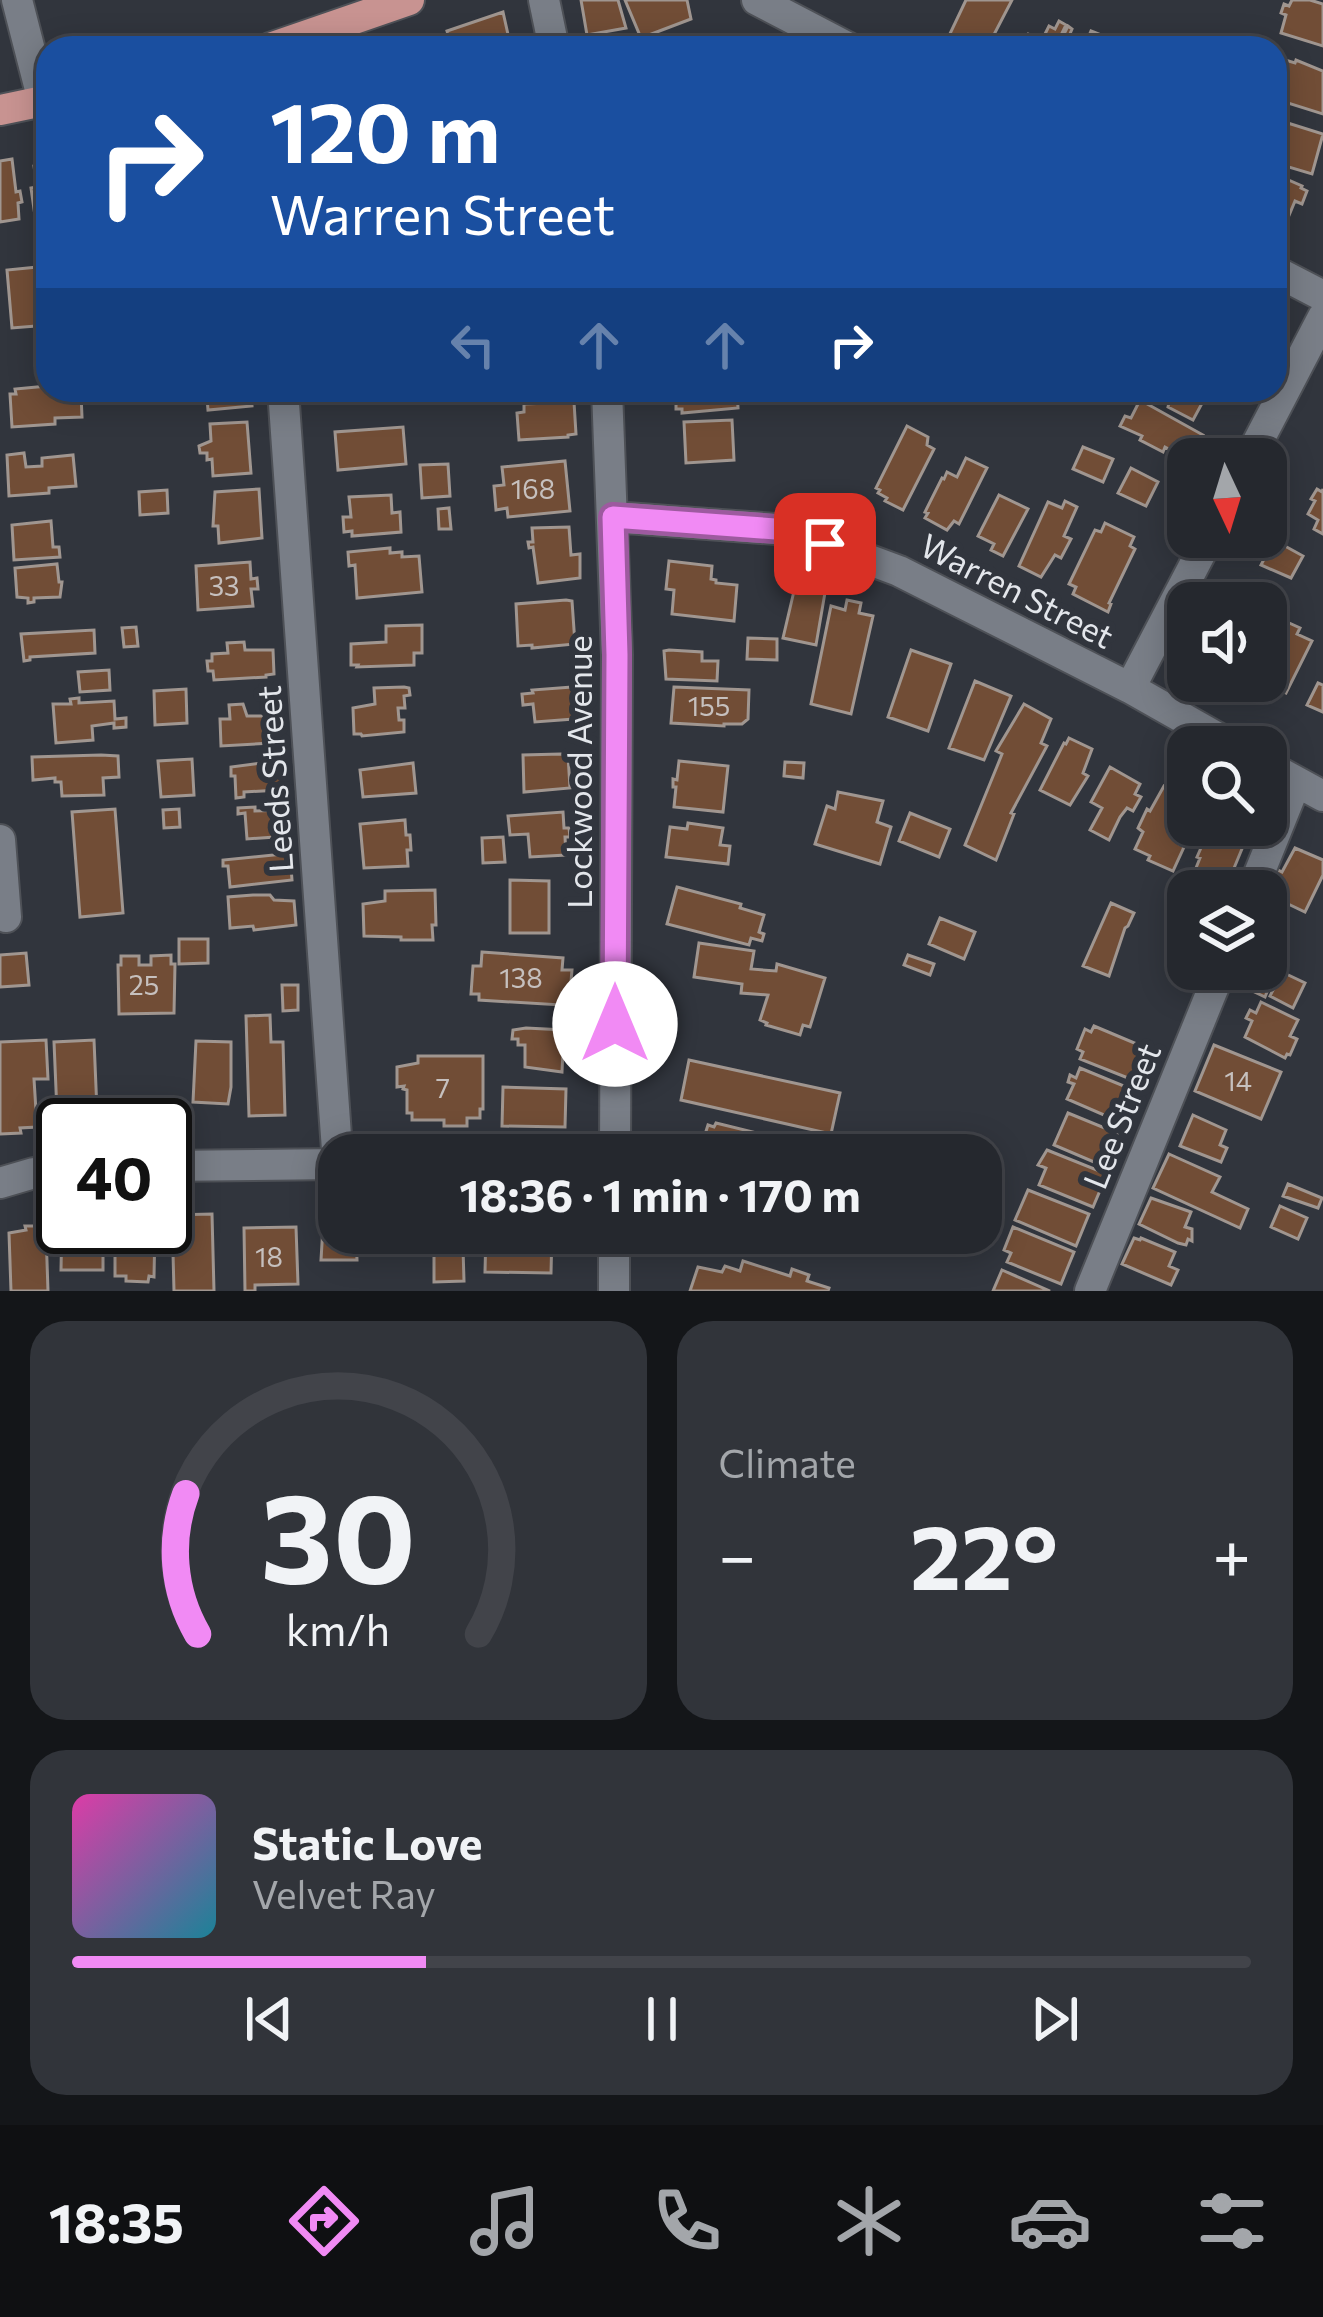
<!DOCTYPE html>
<html lang="en">
<head>
<meta charset="utf-8">
<style>
  :root { --surface:#25282e; --page:#31343a; --text:#f1f3f6; --muted:#a3a6aa; --line:#42444a; --accent:#f18af4 }
  body { margin:0; font-family:Commissioner,sans-serif; background:var(--page); color:var(--text); height:100vh; display:flex; flex-direction:column; font-size:45px; white-space:nowrap }
  * { box-sizing:border-box; margin:0 }
  p { font-size:39px; color:var(--muted) }
  .icon { flex:none; width:66px; height:66px; fill:none; stroke:currentColor; stroke-width:2; stroke-linecap:round; stroke-linejoin:round }
  .map { position:relative; height:1291px; overflow:hidden }
  .side { display:flex; flex-direction:column; gap:30px; padding:30px; background:#141619; flex:1 }
  .side>* { flex:none }
  .top-card { position:absolute; left:36px; top:36px; width:1251px; height:366px; border-radius:36px; box-shadow:0 6px 30px #0003,0 0 0 3px var(--line); background:#1a4fa0; color:#fff; overflow:hidden }
  .needle { width:78px; rotate:176deg }
  .tools { position:absolute; left:1167px; top:438px; display:grid; gap:24px }
  .tools a { display:grid; place-items:center; width:120px; height:120px; border-radius:24px; background:var(--surface); box-shadow:0 6px 30px #0003,0 0 0 3px var(--line); font-size:60px }
  .speed { position:absolute; left:36px; top:1098px; display:flex; gap:24px; font-size:60px; font-weight:700; text-align:center }
  .speed>* { display:grid; place-content:center; width:156px; height:156px; border-radius:50%; background:var(--surface); box-shadow:0 6px 30px #0003,0 0 0 3px var(--line); line-height:1 }
  .speed .limit { border:6px solid #111; border-radius:18px; background:#fff; color:#111 }
  .pin { position:absolute; display:grid; place-items:center; width:102px; height:102px; color:#fff; margin:-51px; border-radius:24px; box-shadow:0 6px 18px #0006 }
  .me { position:absolute; width:132px; margin:-66px; rotate:0deg; stroke-linejoin:round; filter:drop-shadow(0 0 9px #0008) }
  .turn { display:flex; align-items:center; gap:42px; height:252px; padding:0 36px; font-size:54px }
  .turn .icon { width:156px; height:156px; stroke-width:2.5 }
  .turn b { display:block; font-size:84px; line-height:102px }
  .lanes { display:flex; align-items:center; height:114px; padding:0 36px; background:#0003; justify-content:center; gap:60px; direction:ltr }
  .lanes .off { opacity:.35 }
  .big { font-size:90px; font-weight:700; line-height:1.1 }
  .side .widget { flex:1; display:flex; flex-direction:column; justify-content:center; gap:18px; min-width:0; padding:0 42px; border-radius:36px; background:var(--page) }
  .side .dial { align-items:center; gap:0 }
  .dial svg { height:312px; overflow:visible; fill:none; stroke:var(--line); stroke-width:7; stroke-linecap:round; text-anchor:middle }
  .dial text { fill:var(--text); stroke:none }
  .song { display:flex; align-items:center; gap:36px }
  .cover { width:144px; height:144px; border-radius:18px; background:linear-gradient(135deg,hsl(320 70% 55%),hsl(190 70% 35%)) }
  .played { height:12px; border-radius:6px; background:linear-gradient(90deg,var(--accent) 30%,var(--line) 30%) }
  .keys { display:flex; justify-content:space-around; direction:ltr }
  .heat { display:flex; justify-content:space-between; align-items:center; font-size:66px; direction:ltr }
  .side .tiles { flex:1; display:grid; gap:30px; grid-template-columns:1fr 1fr }
  .widget:last-child { grid-column:span 2 }
  .trip { position:absolute; left:318px; top:1134px; width:684px; height:120px; border-radius:36px; background:var(--surface); box-shadow:0 6px 30px #0003,0 0 0 3px var(--line); font-weight:700; line-height:120px; text-align:center }
  .menu { display:flex; height:192px; justify-content:space-around; align-items:center; background:#0f1012; color:var(--muted) }
  .menu .icon { width:84px; height:84px }
  .menu .selected { color:var(--accent) }
  .menu b { font-size:54px; color:var(--text) }
  .map>svg:first-child { display:block }
</style>
</head>
<body>
<div class="map">
<svg width="1323" height="1291" viewBox="0 0 1323 1291">
  <rect width="100%" height="100%" fill="#31353d"/>
  <path fill="#714d36" stroke="#a09690" stroke-width="3" d="M581 0H618L626 28 587 35Z
    M625 0H687L691 19 641 38Z
    M966 0H1012L987 48H957L946 42Z
    M1292 0H1310L1323 4V46L1281 33 1286 15 1281 13 1284 4 1289 6Z
    M503 12 511 48H447L446 43 450 41 447 31Z
    M1059 21 1066 25 1062 33 1064 34 1068 26 1072 29 1064 48H1014L1028 34 1042 40 1049 26 1055 29Z
    M1091 31 1129 46 1128 48H1084Z
    M1275 57 1295 63 1296 60 1323 71V114L1275 99Z
    M1275 119 1323 134 1312 174 1275 163Z
    M12 159 16 192 20 191 22 202 18 203 19 219 0 222V161Z
    M48 164V214L35 216 31 188 37 187 34 166Z
    M1275 174 1302 186 1301 188 1307 191 1302 204 1295 201 1281 235 1275 233Z
    M48 266V325L12 328 7 270Z
    M48 386V390H62V395L81 394 82 417 55 418V424L12 427 10 394H16L15 389Z
    M199 390H251L252 406 208 410 207 398H202V391Z
    M339 390H409L410 394 339 399Z
    M676 390H737L738 408 682 413V409H676V402H672V397H676Z
    M1172 390H1194L1206 396 1193 420 1168 407 1169 403 1166 401Z
    M1140 400 1203 435 1187 464 1178 460 1180 455 1165 447 1163 452 1140 440 1142 436 1120 426 1125 416 1131 418Z
    M574 402 576 434 568 435V437L519 440 517 413 524 412V404Z
    M732 420 734 460 686 463 684 422Z
    M247 422 251 473 213 476 212 459 207 460V453H200L199 446 211 441 210 424Z
    M907 426 928 437 927 445 934 449 903 510 885 501 887 498 878 493 880 490 876 488Z
    M403 427 406 464 338 470 335 432Z
    M1083 447 1113 459 1103 482 1073 469Z
    M24 453 26 467 42 466V458L73 455 76 486 49 488V493L9 496 7 455Z
    M966 458 987 468 959 524 954 521 947 530 925 518 928 513 925 512 942 478 944 479 947 472 957 477Z
    M565 461 570 511 508 517 507 508 496 510 494 486 504 485 502 467Z
    M448 464 450 496 422 498 420 465Z
    M1131 468 1158 482 1146 506 1118 493Z
    M259 489 262 538 219 543 218 526H213L215 492Z
    M1317 489 1322 492 1323 489V534L1314 529 1318 520 1308 514 1315 501 1311 499Z
    M167 490 168 513 140 515 139 492Z
    M391 495 392 513 400 512 401 532 352 536V531L344 532 343 517H351L349 497Z
    M999 495 1028 509 1003 556 991 550 994 544 978 536Z
    M1065 501 1077 507 1064 536 1071 539 1061 558 1055 555 1041 577 1019 566 1048 502 1062 508Z
    M449 508 451 529H439L438 509Z
    M51 521 53 547H59L60 557 14 560 12 525Z
    M1105 523 1134 537 1130 546 1135 549 1109 603 1111 604 1108 612 1073 594 1076 587 1069 584 1095 530 1101 532Z
    M569 527 571 555 580 554V578L538 583 533 547 529 548 528 542H533L532 528Z
    M1274 540 1303 556 1291 578 1261 565Z
    M390 548V553L402 552V557L419 556 422 592 357 598 355 565 349 566 348 552Z
    M669 561 712 566 711 579 716 580V583L737 585 734 621 672 614 674 590 666 589Z
    M250 562 251 579 257 578 258 589H251L253 606 198 610 196 566Z
    M57 564 59 582H62L60 597 34 598V602L28 603V598L17 597 15 568Z
    M798 574 827 581 816 645 783 638Z
    M1238 585 1253 594 1252 597 1264 603H1228Z
    M566 600 572 601 575 644 532 648V645L518 646 516 604Z
    M847 600 861 603 859 613 873 616 851 714 811 704 831 606 845 610Z
    M1287 622 1300 628 1297 634 1312 641 1286 693 1270 685 1265 694 1248 685 1250 681H1266V648L1278 624 1284 627Z
    M422 625V653H414V665L357 667 358 665H351V644L386 642V626Z
    M136 627 138 646 124 647 122 628Z
    M94 630 95 653 30 657V660L24 661 21 634Z
    M748 638 777 639V660L747 659Z
    M244 642 245 650H273L274 674 266 675V677L214 680 213 671H208L207 661H212V654L228 653 227 643Z
    M669 650 702 652V661H718L717 681 666 679 664 651Z
    M911 650 951 664 928 731 888 717Z
    M109 670 110 690 80 692 78 672Z
    M975 681 1011 696 984 760 949 748Z
    M1318 683 1323 685V712L1307 705Z
    M404 687 409 688 410 695 404 696 405 708H398L399 720H404V732L362 736 361 734H354L353 708 375 704 374 688Z
    M572 687 578 688 581 716 574 719 535 722 533 704 523 705 522 694 533 693 532 690Z
    M674 687 749 690 748 719 742 724H724V726L671 723Z
    M186 689 187 723 155 725 154 691Z
    M79 698V703L114 701 115 719 126 718V727L114 728V723L92 726 93 740 56 743 53 704H71L70 699Z
    M243 704 247 716H276L278 740H271V743L221 746 220 719H230L229 705Z
    M1024 704 1051 719 1041 743 1047 746 1011 813 1014 814 996 860 965 845 998 764 1002 754 996 751Z
    M1069 738 1092 749 1083 773 1088 776 1070 805 1040 790 1064 743 1066 744Z
    M561 754 568 755 570 788 524 792 523 755Z
    M101 755 118 756 119 777 103 778 104 795 62 796 61 782H55V778L33 780 32 757Z
    M192 759 194 795 161 797 158 761Z
    M277 761 282 762 284 787H279V790L244 792V797L236 798 235 776H231V767Z
    M679 761 728 766 723 812 674 807 676 787H673V779L677 780Z
    M785 762 804 763 803 778 784 776Z
    M413 763 416 793 363 797 360 770Z
    M1110 767 1140 784 1135 794 1141 797 1133 811 1127 808 1120 817 1109 840 1090 830 1102 808 1091 802Z
    M1164 786 1188 797V825L1179 844 1184 847 1173 871 1148 860 1150 856 1135 849 1143 832 1138 828 1147 809 1150 811Z
    M838 792 883 801 877 822 891 827 880 864 815 844 827 806 835 809Z
    M255 807V811L287 810 289 836 247 839 245 813 238 814V808Z
    M115 809 123 913 80 917 72 812Z
    M179 809 180 827 164 828 163 810Z
    M563 812 564 828H569L570 837H565L566 855 530 857 528 834 510 835 508 816Z
    M910 813 950 829 939 857 899 841Z
    M405 820 406 835H410L411 850H407L408 866 364 868 360 824Z
    M688 823 723 828 720 845 730 846 728 864 666 857 670 827 687 829Z
    M1211 825 1251 827 1232 873 1230 872 1226 882 1196 868 1200 858 1197 857Z
    M503 837 505 862 483 863 482 838Z
    M1295 848 1323 860V875L1305 912 1284 902 1287 898 1273 895 1274 890 1269 887 1278 870 1282 872Z
    M283 854 290 855 292 880 230 887 228 866H223V860Z
    M510 880 549 881V933H510Z
    M677 887 741 904 740 908 764 915 759 932 764 934 762 941 751 938 749 945 667 924Z
    M435 890 436 925H432L433 940H401V937L364 936 363 904 385 901V891Z
    M253 895H270L274 900 294 901 296 925 254 930 253 926 230 928 228 897Z
    M1111 903 1134 913 1128 926 1125 928 1109 976 1083 966Z
    M940 918 975 932 964 959 929 944Z
    M179 939H208V963L179 964Z
    M699 943 754 951 751 969 776 971 777 964 825 978 810 1027 803 1025 800 1035 766 1025 767 1023 760 1020 768 995 741 993 742 984 694 977Z
    M482 952 563 958 562 970H572L570 993H562L561 1005 479 1000V994H471L473 966H481Z
    M26 953 29 985 0 987V955Z
    M171 955V964H175L174 1013 119 1014 118 965H121V956H139V965H151V956Z
    M908 955 934 964 930 975 904 965Z
    M1266 961 1277 967 1265 997 1238 984 1245 969H1266Z
    M1282 972 1305 983 1293 1008 1270 996Z
    M282 985H298V1010L283 1011Z
    M1261 1002 1298 1020 1290 1036 1297 1039 1290 1055 1287 1054 1285 1058 1245 1037 1252 1021 1246 1018 1250 1010 1256 1013Z
    M270 1015 271 1042H283L285 1115 249 1116 246 1016Z
    M1094 1026 1156 1052 1143 1084 1080 1059 1083 1052 1077 1049 1085 1029 1091 1032Z
    M526 1028 564 1030 562 1072 525 1067V1045H518V1039H512L513 1030Z
    M46 1040 48 1079H34L37 1127 20 1128 21 1133 0 1134V1042Z
    M94 1040 97 1111 57 1113 54 1042Z
    M196 1041 231 1042V1087L228 1104 193 1102Z
    M1214 1045 1281 1072 1261 1119 1195 1091Z
    M418 1056H483V1109H480V1118H467V1126H444V1120H412V1113H407V1090L403 1089 404 1086 397 1087V1067L418 1063Z
    M689 1060 840 1093 831 1134 681 1100Z
    M1080 1068 1141 1093 1127 1125 1067 1099 1074 1084 1068 1082 1070 1075 1076 1078Z
    M503 1087 566 1089 565 1127 502 1126Z
    M1068 1113 1122 1135 1108 1168 1054 1145Z
    M1193 1115 1226 1130 1220 1145 1227 1148 1221 1162 1180 1146Z
    M716 1123 753 1132 746 1155H726L701 1147 708 1125 714 1127Z
    M794 1136 823 1144 822 1148 823 1145 848 1155H789L790 1150 785 1149 788 1140 793 1141Z
    M955 1137 980 1144 977 1155H950Z
    M1047 1150 1107 1174 1093 1207 1039 1185 1046 1168 1038 1165Z
    M1169 1154 1220 1177 1212 1192 1248 1209 1240 1228 1153 1188Z
    M1288 1184 1322 1198 1318 1208 1283 1196Z
    M1028 1190 1089 1214 1076 1246 1015 1220Z
    M1151 1198 1191 1212 1185 1227 1192 1229V1241L1188 1239 1186 1245 1178 1243 1139 1224Z
    M1280 1206 1307 1218 1298 1239 1271 1227Z
    M324 1210H339V1233H356L357 1260H321Z
    M212 1214 214 1291H174L172 1215Z
    M62 1218 63 1227H103V1270H61Z
    M25 1226H35V1229L46 1232 48 1291H11L9 1233 26 1230Z
    M115 1227H155L154 1277 149 1276 148 1282 126 1281V1276H115Z
    M296 1227 298 1284 255 1285V1291H245L244 1228Z
    M1013 1227 1074 1252 1061 1284 1007 1262 1011 1253 1004 1250Z
    M486 1233H552L551 1273 485 1272Z
    M778 1233H858L852 1252Z
    M1134 1238 1140 1240 1141 1238 1175 1252 1169 1266 1178 1270 1171 1285 1122 1264Z
    M463 1248 464 1281 434 1282V1249Z
    M743 1261 790 1276 792 1269 809 1275 807 1281 829 1288 828 1291H690L698 1267 722 1272 725 1266 740 1271Z
    M1002 1270 1050 1291H993Z"/>
  <g fill="none" stroke-linecap="round" stroke-linejoin="round">
    <defs>
      <path id="minor" d="M17 0 43 101
        M544 0 554 48
        M757 0 849 48
        M1275 271 1323 296
        M283 390 338 1164
        M607 390 617 655 615 1155
        M1249 459 1323 317
        M613 517 789 530 899 571 1130 688 1234 747
        M1130 688 1209 537
        M1266 765 1323 796
        M0 840 6 917
        M1252 891 1296 782
        M165 1166 339 1164
        M0 1183 34 1173 63 1169
        M614 1291V1233
        M1090 1291 1221 969"/>
      <path id="major" d="M270 48 409 0
        M0 110 48 100"/>
    </defs>
    <use href="#minor" stroke="#4e5157" stroke-width="34"/>
    <use href="#major" stroke="#4e5157" stroke-width="34"/>
    <use href="#minor" stroke="#797e87" stroke-width="30"/>
    <use href="#major" stroke="#c89391" stroke-width="30"/>
  </g>
  <g fill="none" stroke-linecap="round" stroke-linejoin="round">
    <defs>
      <path id="route" d="M615 1024 617 655 613 517 789 530 825 544"/>
    </defs>
    <use href="#route" stroke="#9d5a9f" stroke-width="30"/>
    <use href="#route" stroke="#f18af4" stroke-width="21"/>
  </g>
  <g text-anchor="middle" stroke-width="12" stroke-linejoin="round" paint-order="stroke">
    <g font-size="27" fill="#c6c0be">
      <text x="533" y="499">168</text>
      <text x="224" y="596">33</text>
      <text x="709" y="716">155</text>
      <text x="521" y="988">138</text>
      <text x="144" y="995">25</text>
      <text x="1238" y="1091">14</text>
      <text x="443" y="1098">7</text>
      <text x="269" y="1267">18</text>
    </g>
    <g font-size="33" fill="#e3e6eb" stroke="#31353d">
      <text transform="translate(1017 591) rotate(27)" y="12">Warren Street</text>
      <text transform="translate(580 772) rotate(-90)" y="12">Lockwood Avenue</text>
      <text transform="translate(275 779) rotate(-94)" y="12">Leeds Street</text>
      <text transform="translate(1122 1116) rotate(-68)" y="12">Lee Street</text>
    </g>
  </g>
</svg>
<div class="tools">
<a><svg class="needle" viewBox="-14 -14 28 28"><path d="M0-13l5 13h-10z" fill="#e53935"/><path d="M0 13l5-13h-10z" fill="#a3a6aa"/></svg></a>
<a><svg class="icon" aria-label="sound" viewBox="0 0 24 24"><path d="M4 9h4l5-4v14l-5-4H4zM17 9q2 3 0 6"/></svg></a>
<a><svg class="icon" aria-label="search" viewBox="0 0 24 24"><circle cx="10" cy="10" r="6"/><path d="M15 15l6 6"/></svg></a>
<a><svg class="icon" aria-label="layers" viewBox="0 0 24 24"><path d="M12 4l9 5-9 5-9-5zM3 14l9 5 9-5"/></svg></a>
</div>
<div class="speed"><div class="limit">40</div></div>
<div class="pin" style="left:825px;top:544px;background:#d93025"><svg class="icon" aria-label="arrive" viewBox="0 0 24 24"><path d="M6 21V4h12l-3 4 3 4H6"/></svg></div>
<svg class="me" style="left:615px;top:1024px" viewBox="-20 -20 40 40"><circle r="19" fill="#fff"/><path d="M0-13L10 11 0 6-10 11z" fill="#f18af4"/></svg>
<div class="trip">18:36 · 1 min · 170 m</div>
<div class="top-card">
<div class="turn"><svg class="icon" aria-label="right" viewBox="0 0 24 24"><path d="M7 20v-9h11M14 6l5 5-5 5"/></svg><div><b>120 m</b>Warren Street</div></div>
<div class="lanes"><svg class="icon off" aria-label="left" viewBox="0 0 24 24"><path d="M17 20v-9H6M10 6l-5 5 5 5"/></svg><svg class="icon off" aria-label="ahead" viewBox="0 0 24 24"><path d="M12 20V5M6 11l6-6 6 6"/></svg><svg class="icon off" aria-label="ahead" viewBox="0 0 24 24"><path d="M12 20V5M6 11l6-6 6 6"/></svg><svg class="icon" aria-label="right" viewBox="0 0 24 24"><path d="M7 20v-9h11M14 6l5 5-5 5"/></svg></div>
</div>
</div>
<section class="side">
<div class="tiles">
<div class="widget dial"><svg viewBox="0 0 100 80">
<path d="M14 69A42 42 0 1 1 86 69"/>
<path d="M14 69A42 42 0 0 1 11 33" stroke="#f18af4"/>
<text x="50" y="56" font-size="32" font-weight="700">30</text>
<text x="50" y="72" font-size="11">km/h</text>
</svg></div>
<div class="widget"><p>Climate</p>
<div class="heat"><a>−</a><b class="big">22°</b><a>+</a></div>
</div>
<div class="widget">
<div class="song"><i class="cover"></i><div><b>Static Love</b><p>Velvet Ray</p></div></div>
<div class="played"></div>
<div class="keys"><svg class="icon" aria-label="previous" viewBox="0 0 24 24"><path d="M18 5L8 12l10 7zM5 5v14"/></svg><svg class="icon" aria-label="pause" viewBox="0 0 24 24"><path d="M8 5v14M16 5v14"/></svg><svg class="icon" aria-label="next" viewBox="0 0 24 24"><path d="M6 5l10 7-10 7zM19 5v14"/></svg></div>
</div>
</div>
</section>
<nav class="menu">
<b>18:35</b>
<svg class="icon selected" aria-label="directions" viewBox="0 0 24 24"><path d="M12 3l9 9-9 9-9-9zM9 14v-3h6M13 9l2 2-2 2"/></svg>
<svg class="icon" aria-label="music" viewBox="0 0 24 24"><path d="M9 18V5l10-2v13"/><circle cx="6" cy="18" r="3"/><circle cx="16" cy="16" r="3"/></svg>
<svg class="icon" aria-label="phone" viewBox="0 0 24 24"><path d="M5 4h4l2 5-3 2q2 4 5 5l2-3 5 2v4C11 20 4 13 5 4z"/></svg>
<svg class="icon" aria-label="climate" viewBox="0 0 24 24"><path d="M12 3v18M4 7l16 10M4 17L20 7"/></svg>
<svg class="icon" aria-label="car" viewBox="0 0 24 24"><path d="M5 17H2v-5l4-1 3-4h7l3 4 3 1v5h-3M9 17h6M6 11h13"/><circle cx="7" cy="17" r="2"/><circle cx="17" cy="17" r="2"/></svg>
<svg class="icon" aria-label="filters" viewBox="0 0 24 24"><path d="M4 7h16M4 17h16"/><circle cx="9" cy="7" r="2"/><circle cx="15" cy="17" r="2"/></svg>
</nav>
</body>
</html>
